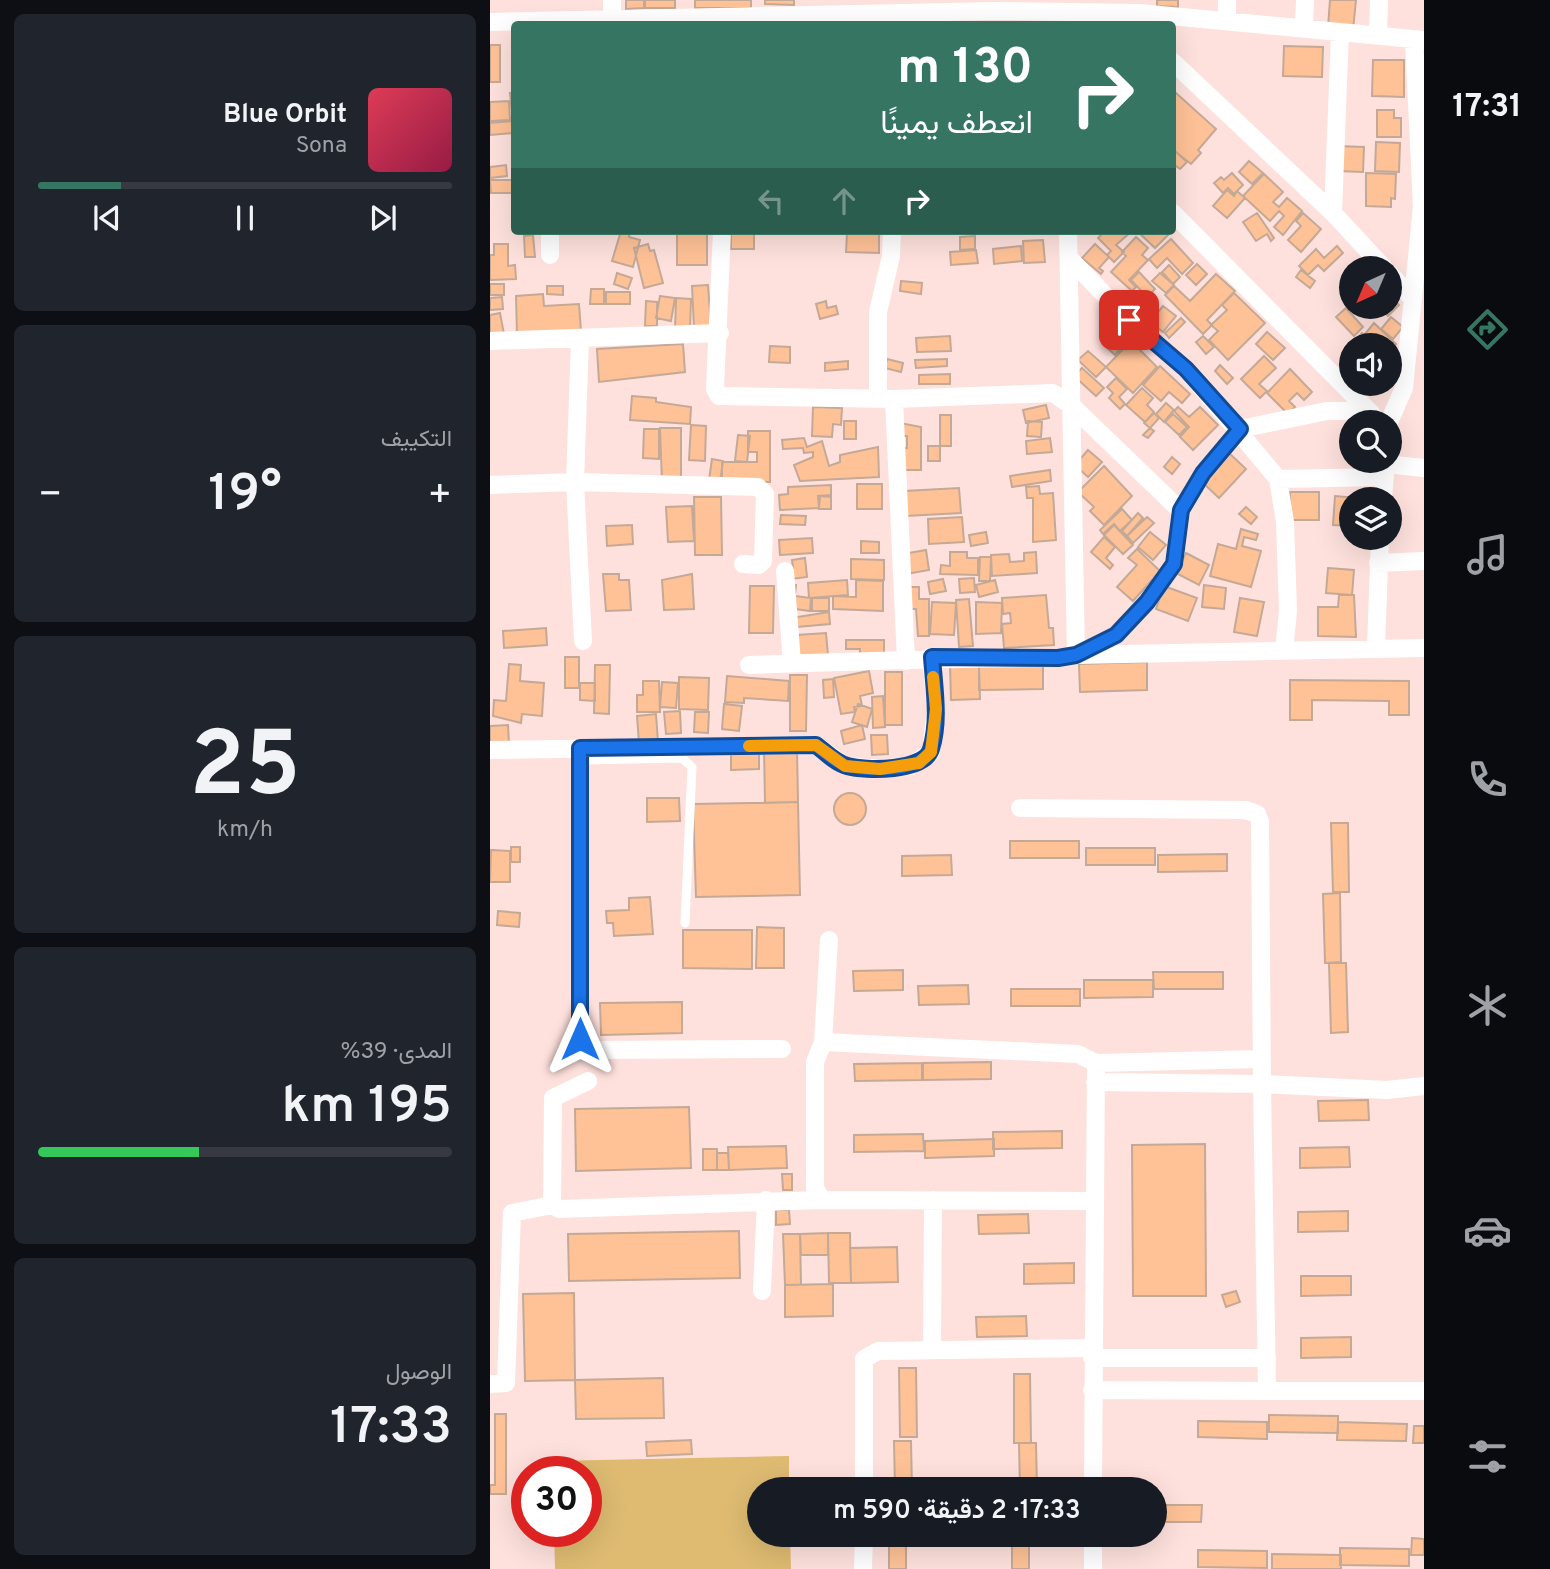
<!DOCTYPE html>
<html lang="ar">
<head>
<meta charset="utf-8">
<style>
  :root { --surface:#171b24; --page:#20242c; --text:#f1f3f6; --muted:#9ea1a6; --line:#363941; --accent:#367562 }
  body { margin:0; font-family:Overpass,Vazirmatn,sans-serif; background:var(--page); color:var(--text); direction:rtl; height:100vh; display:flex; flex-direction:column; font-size:26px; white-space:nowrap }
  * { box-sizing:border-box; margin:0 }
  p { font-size:23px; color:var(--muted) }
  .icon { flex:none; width:38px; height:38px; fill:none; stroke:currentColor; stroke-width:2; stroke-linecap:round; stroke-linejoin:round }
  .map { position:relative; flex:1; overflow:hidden; direction:ltr }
  .drawer { display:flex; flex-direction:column; gap:14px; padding:14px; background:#0d0f14; width:490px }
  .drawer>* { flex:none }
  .top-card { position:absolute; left:21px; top:21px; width:665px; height:214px; border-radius:7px; box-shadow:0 7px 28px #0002; direction:rtl; background:#367562; color:#fff; overflow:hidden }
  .needle { width:46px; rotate:224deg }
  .buttons { position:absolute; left:849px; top:256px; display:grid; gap:14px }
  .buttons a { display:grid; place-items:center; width:63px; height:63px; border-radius:50%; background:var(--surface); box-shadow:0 7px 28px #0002; font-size:35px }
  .speed { position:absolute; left:21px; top:1456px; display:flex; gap:14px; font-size:35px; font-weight:700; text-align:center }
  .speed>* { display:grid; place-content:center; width:91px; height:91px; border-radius:50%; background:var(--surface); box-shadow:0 7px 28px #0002; line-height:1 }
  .speed .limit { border:10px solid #d22; background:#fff; color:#111 }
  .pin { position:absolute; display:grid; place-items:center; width:60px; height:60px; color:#fff; margin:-30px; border-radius:14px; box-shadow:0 4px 10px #0006 }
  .me { position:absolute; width:77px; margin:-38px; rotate:0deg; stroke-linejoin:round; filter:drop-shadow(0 0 5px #0008) }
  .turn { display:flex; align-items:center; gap:24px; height:147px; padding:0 28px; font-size:32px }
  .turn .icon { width:91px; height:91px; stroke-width:2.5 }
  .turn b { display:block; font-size:49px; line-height:60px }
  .lanes { display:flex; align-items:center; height:66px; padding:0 28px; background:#0003; justify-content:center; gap:35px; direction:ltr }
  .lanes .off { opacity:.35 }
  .big { font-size:52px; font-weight:600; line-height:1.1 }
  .drawer .tile { flex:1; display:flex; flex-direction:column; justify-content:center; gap:10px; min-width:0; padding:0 24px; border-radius:10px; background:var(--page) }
  .drawer .dial { align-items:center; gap:0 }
  .dial b { font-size:91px; line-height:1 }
  .song { display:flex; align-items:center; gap:21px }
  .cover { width:84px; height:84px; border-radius:10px; background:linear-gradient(135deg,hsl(350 70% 55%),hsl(340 70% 35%)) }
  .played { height:7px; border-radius:4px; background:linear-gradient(90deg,var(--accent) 20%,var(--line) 20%) }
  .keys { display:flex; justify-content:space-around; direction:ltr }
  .heat { display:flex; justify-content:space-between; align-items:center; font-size:38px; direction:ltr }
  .charge { height:10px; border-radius:5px; background:linear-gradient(90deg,#34c759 39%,var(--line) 0) }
  .trip { position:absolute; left:257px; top:1477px; width:420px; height:70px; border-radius:35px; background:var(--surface); box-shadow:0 7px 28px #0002; font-weight:600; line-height:70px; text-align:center; direction:rtl }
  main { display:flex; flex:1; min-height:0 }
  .tab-bar { display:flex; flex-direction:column; width:126px; justify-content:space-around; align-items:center; background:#090b0e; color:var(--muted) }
  .tab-bar .icon { width:49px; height:49px }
  .tab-bar .active { color:var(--accent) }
  .tab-bar b { font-size:32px; color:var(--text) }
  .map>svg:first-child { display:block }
</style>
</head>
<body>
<main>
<nav class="tab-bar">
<b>17:31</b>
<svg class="icon active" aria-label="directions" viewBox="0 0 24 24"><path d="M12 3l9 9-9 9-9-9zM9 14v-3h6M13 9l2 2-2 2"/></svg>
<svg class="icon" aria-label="music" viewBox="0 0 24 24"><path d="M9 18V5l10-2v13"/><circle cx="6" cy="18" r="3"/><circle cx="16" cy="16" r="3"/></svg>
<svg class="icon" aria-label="phone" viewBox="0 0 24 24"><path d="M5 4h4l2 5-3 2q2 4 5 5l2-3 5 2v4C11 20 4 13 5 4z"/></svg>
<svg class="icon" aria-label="climate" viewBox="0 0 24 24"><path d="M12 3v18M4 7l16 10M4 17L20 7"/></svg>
<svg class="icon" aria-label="car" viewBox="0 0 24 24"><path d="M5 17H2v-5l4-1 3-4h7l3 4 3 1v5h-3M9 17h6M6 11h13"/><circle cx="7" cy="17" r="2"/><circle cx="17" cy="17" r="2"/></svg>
<svg class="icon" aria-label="filters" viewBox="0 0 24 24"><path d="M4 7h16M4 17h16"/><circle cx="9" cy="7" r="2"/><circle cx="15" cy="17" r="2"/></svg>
</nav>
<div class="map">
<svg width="934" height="1569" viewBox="0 0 934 1569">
  <rect width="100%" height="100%" fill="#fee1dd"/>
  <path fill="#debb71" d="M299 1456V1489H270V1535H300L301 1569H65L64 1531H96V1472H63V1461Z"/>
  <path fill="#ffc297" stroke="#c4a997" stroke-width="2" d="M136 0H154V8L136 9Z
    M155 0H185V8H155Z
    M205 0H261V8H205Z
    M275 0H304V5L275 4Z
    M667 0H688V7L667 6Z
    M840 0H866L863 30 838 27Z
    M0 45H10V82H0Z
    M794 46 833 47 832 77 793 76Z
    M883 60H914V97L882 96Z
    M20 93H24V133L0 135V123L23 121Z
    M686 93 726 129 708 150 711 153 701 164 682 149V97Z
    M19 101 20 120 0 121V102Z
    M887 110H904V118H911V137H887Z
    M886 142 910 143 909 172 885 171Z
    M847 146 874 147 873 172 847 171Z
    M684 150 697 162 690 169 682 163Z
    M759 161 773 173 762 184 749 172Z
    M16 165 17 176 0 178V167Z
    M742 173 753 185 744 194 738 188 733 193 724 183 731 177 734 180Z
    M876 173 906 174 905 199 901 198V207L876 206Z
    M774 174 793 192 783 202 789 207 797 198 812 211 793 235 784 227 794 216 789 211 780 221 753 196Z
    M0 180H22L23 193H1Z
    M737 190 744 196 747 191 755 198 737 218 723 206Z
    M767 213 784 238 781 241 777 234 766 241 753 222Z
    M813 213 831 229 811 252 798 240 811 226 806 221Z
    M131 231H140L139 237 150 240 143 267 122 261Z
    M187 231H217V265H187Z
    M615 231H642L626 245 634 252 624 262 617 255 621 251 608 238Z
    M647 231H682L665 248Z
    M241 233 264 234V249H241Z
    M357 233 389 234V253L356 252Z
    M43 235 45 257H35L34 236Z
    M485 236V249L470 250V237Z
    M646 237 658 248 652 255 658 260 639 280 646 287 642 291 621 272 636 256 632 252Z
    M681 239 703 263 692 274 677 258 667 268 659 259Z
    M553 240 555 262 534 263 533 241Z
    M4 244H18V266L25 265 26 279 0 280V255H4Z
    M158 244 160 251 164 250 173 283 154 288 144 248Z
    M605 244 619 257 609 268 613 271 611 274 592 258Z
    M531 246 532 261 504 264 503 249Z
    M847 246 853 253 834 271 828 265 818 275 809 266 826 249 834 258Z
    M486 250 488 263 461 265 460 252Z
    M707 264 717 274 706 285 696 275Z
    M679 265 690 277 683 284 672 272Z
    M811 270 825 281 820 288 806 277Z
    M649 272 665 289 657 297 641 280Z
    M127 273 142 278 138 289 124 284Z
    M670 273 684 285 676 293 662 281Z
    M726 274 745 291 717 320 722 325 713 334 675 295 684 286 700 301Z
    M411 281 432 283 431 294 410 291Z
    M0 284H14V295H0Z
    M218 285 221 327 204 328 202 286Z
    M57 286H73V295L57 294Z
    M101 289H114V304H100Z
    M116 292H140V304H116Z
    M744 293 775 323 738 360 719 340 728 331 721 325 737 310 732 305Z
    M53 294 54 306 89 304 91 331 27 335 26 296Z
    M900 295 909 305 898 316 889 306H900Z
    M170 296 185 298 181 321 166 318Z
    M12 297 13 309 0 310V298Z
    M186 298 201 299 200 330H185Z
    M156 301 167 302V326H155Z
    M336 301 337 308 346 306 348 314 330 319 326 304Z
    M673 306 686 316 673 332 660 322Z
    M856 308 873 327 864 336 846 317Z
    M10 313 14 334 0 337V315Z
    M901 317 913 327 903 339 891 329Z
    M691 318 695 322 679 338 675 333Z
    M884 323 906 344 900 351V345H887L875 334Z
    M777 332 795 348 783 360 766 344Z
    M872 333 886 345H869L865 341Z
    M460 336 461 351 427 352 426 338Z
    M713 336 724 347 716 354 706 342Z
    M619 337 631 348 625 355 613 344Z
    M641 341 667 367 643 393 616 367Z
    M193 344 195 372 109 382 107 349Z
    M280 346 300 347V363L279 362Z
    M598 351 616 367 606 377 588 360Z
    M774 356 786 368 769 384 777 391 770 398 751 379Z
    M397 359 413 363 411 372 395 368Z
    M457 359V366L426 368 425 360Z
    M358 361V369L335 371V363Z
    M730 365 743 378 737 384 725 371Z
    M670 366 700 394 692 403 679 392 671 401 653 385Z
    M592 368 614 388 606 396 584 376Z
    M800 369 822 392 814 400 807 393 799 401 805 407 798 414 777 393Z
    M460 374V384H429V375Z
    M626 378 637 389 629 397 635 404 630 409 619 398 623 393 617 387Z
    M652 388 663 398 657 405 664 412 655 422 636 405Z
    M142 396 166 398V402L201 407 200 424 140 420Z
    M676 403 684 410 674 422 666 414Z
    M556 405 559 418 536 423 533 410Z
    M323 407 352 408 351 425 343 424 342 437 322 436Z
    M688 407 699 417 710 407 728 425 703 450 690 437 699 427 684 411Z
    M664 413 669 418 660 428 664 431 658 438 653 435 660 428 654 423Z
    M683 414 697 427 689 435 675 422Z
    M450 415H461V446H450Z
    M354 421H366V439H354Z
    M538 421 552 422 551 437 537 436Z
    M410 423 431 427V470H409V448H417V436H411Z
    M201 425 216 426 215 461 199 460Z
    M170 428H191V482H172Z
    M154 429H169V459L153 458Z
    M258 431H280V482H232V462H267V452H258Z
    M248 435 260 436 257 462 245 461Z
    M314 438 317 447 332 441 339 466 350 462V455L388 447 389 477 310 481 304 465 323 457V452L314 453 313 448 293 449 292 440Z
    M560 438 562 452 537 454 536 441Z
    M438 446H450V461H438Z
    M598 450 612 462 598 477 585 465Z
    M739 453 756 469 729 498 712 482Z
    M682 457 690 464 682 474 674 467Z
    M222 459 233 461 230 482 219 480Z
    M614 466 642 496 614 525 600 511 604 507 588 492Z
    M560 470 561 481 522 487 520 476Z
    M367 484H392V509H367Z
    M341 485V495L328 496 329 508 290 510 289 495 298 494V487Z
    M549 486 550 494 563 493 566 540 543 542V498H537L536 487Z
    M469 488 471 513 416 516 415 491Z
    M800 492H829V520H799Z
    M330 496 341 497V509H329Z
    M845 496 867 498 861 499V526L843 525Z
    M204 497H231L232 555H205Z
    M202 506 204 541 178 542 176 507Z
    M756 507 767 517 761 524 749 514Z
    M632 509 642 520 630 531 624 524 613 534 610 530Z
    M648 513 653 518 637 536 632 531Z
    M291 515 316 516 315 525 290 524Z
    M472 517 474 542 439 544 438 519Z
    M657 517 664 523 643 543 637 536Z
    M142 525 143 544 117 546 116 526Z
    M624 525 643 545 633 554 614 535Z
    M751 529 768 534 766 540 754 537 752 546 771 551 761 587 720 576 728 544 746 549Z
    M496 532 498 543 481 546 479 535Z
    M660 532 676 545 663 560 648 547Z
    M614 537 625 547 616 558 623 565 620 569 601 552Z
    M322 538 323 553 290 555 289 540Z
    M371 541 389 542V553H371Z
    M647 549 670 571 643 601 627 587 647 565 638 558Z
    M436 550 439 570 416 574 413 554Z
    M460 552H477V558H488V575L450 574 451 565 460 566Z
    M546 552 547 573 502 576 501 555 519 554 520 562 534 561V553Z
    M696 553 719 565 709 585 686 573Z
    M490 557H501L500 581H489Z
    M315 558 317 577 294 580 293 570 303 568 302 560Z
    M361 559 394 560V580L361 579Z
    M838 568 864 570 862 595 836 593Z
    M113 574H129V580H139L141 610 116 611Z
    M202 574 204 609 174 610 172 580Z
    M484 578 485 592 470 593 469 579Z
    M453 579 456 591 440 594 438 582Z
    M357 580 358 595 319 598 318 583Z
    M366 580 393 581V611L343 609V596L366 597Z
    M505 580 508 592 489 597 486 585Z
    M293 583 306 585 305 596 321 598 320 611 290 607Z
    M714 585 736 588 734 609 712 607Z
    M260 586H284L283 633H259Z
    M674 586 707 598 698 621 666 609Z
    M415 587H429V599H439V636H428L426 609H415Z
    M556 595 559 628H563L564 645 514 648 512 624 521 623 520 613 513 614 512 598Z
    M849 595H864L866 637 828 636V607H848Z
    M322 598H339V611H322Z
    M750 598 774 602 767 636 744 632Z
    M479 599 483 646 469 647 466 600Z
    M442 602 466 603 464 635 440 634Z
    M486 602 512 603 511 633 486 634Z
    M339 612 340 624 296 628 295 619Z
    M56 628 57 645 14 648 13 631Z
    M336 633 338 656 309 658 307 635Z
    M356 640H394V661L370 660V649H356Z
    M75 657H89V688H75Z
    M657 662V690L590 692 589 664Z
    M553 663V689L489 690V664Z
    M19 664 31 665 30 681 54 683 52 716 32 714 31 723 3 716 4 700 16 701Z
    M489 664 490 699 461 700 460 665Z
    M105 665H120L119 714 104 713Z
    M379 671 383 693 370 696 372 706 364 707 365 712 351 714 344 678Z
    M395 672H412V725H395Z
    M300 675H317L316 731H300Z
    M237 676 299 681 298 701 254 698V703L235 702Z
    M189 677 219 678 218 710 189 709Z
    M343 679 344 697 334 698 333 680Z
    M800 680 919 681V715H899V701L822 700V720H800Z
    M153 681H169L170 712H147V695H153Z
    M172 682 188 683 186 708 170 707Z
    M90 683H105V701L90 700Z
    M393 696 395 727 383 728 382 697Z
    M234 704 252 706 249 731 232 729Z
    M368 704 382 709 377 727 362 722Z
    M190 711 191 733 176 734 174 712Z
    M205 712H219L218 733 204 732Z
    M166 714 168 742 149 743 147 716Z
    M18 725 19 744 0 745V726Z
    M372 725 375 739 354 744 351 731Z
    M381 735H397L398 754 382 755Z
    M274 748H307L308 802 275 803Z
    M241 753H269V769L241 770Z
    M344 809a16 16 0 1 1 32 0a16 16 0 1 1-32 0Z
    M157 798H189L190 821 157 822Z
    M308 802 310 895 206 897 203 804Z
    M841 823H858L859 892H843Z
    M520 841H589V858H520Z
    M21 847H30V862H21Z
    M596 848H665V865H596Z
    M1 850 20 851V882H0Z
    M737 854V871L668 872V855Z
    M461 855 462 875 412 876V856Z
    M850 893 851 962 835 963 833 894Z
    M160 897 163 934 124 936 123 923H117L116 911 139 910V898Z
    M8 911 30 913 29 927 7 925Z
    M267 927 294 928V968H266Z
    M193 930H262V969L193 968Z
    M839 963H856L858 1032 841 1033Z
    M413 970V990L364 991 363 971Z
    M663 972H733V989H664Z
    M594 980H663V997L594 998Z
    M478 985 479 1004 429 1005 428 986Z
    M521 989H590V1006H521Z
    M192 1002V1033L111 1035 110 1003Z
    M501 1062V1079L432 1080V1063Z
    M433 1063V1080L365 1081 364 1064Z
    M878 1100 879 1120 829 1121 828 1101Z
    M199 1107 201 1168 86 1171 85 1109Z
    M572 1131V1148L503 1149V1132Z
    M433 1134 434 1151 364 1152V1135Z
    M504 1139V1156L435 1158V1141Z
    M715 1144 716 1296H643L642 1145Z
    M296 1146 297 1168 239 1170 238 1147Z
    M859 1147 860 1167 810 1168V1148Z
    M213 1149H227V1170H213Z
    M227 1153H238L239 1170H227Z
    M292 1174H302V1190H293Z
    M286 1210H299L300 1224 286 1225Z
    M858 1211V1231L808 1232V1212Z
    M538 1214 539 1233 489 1234 488 1215Z
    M249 1231 250 1278 79 1281 78 1234Z
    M338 1233V1255H311L310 1234Z
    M338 1233H360L361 1283H339Z
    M293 1234H310L311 1285H295Z
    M407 1247 408 1282 361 1283 360 1248Z
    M584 1263V1283L534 1284V1264Z
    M811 1276H861V1295L811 1296Z
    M343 1284V1316L295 1317V1285Z
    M746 1291 750 1302 736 1307 732 1295Z
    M84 1293 85 1380 35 1381 33 1294Z
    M536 1316 537 1336 487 1337 486 1317Z
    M861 1337V1357L811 1358V1338Z
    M409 1368H426L427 1437H410Z
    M524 1374H540L541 1443H524Z
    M173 1378 174 1418 86 1419 85 1380Z
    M5 1414H16V1494H0V1485H5Z
    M779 1415 848 1416V1433L779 1432Z
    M708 1421 777 1422V1439L708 1437Z
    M848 1422 917 1424 916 1441 847 1440Z
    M924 1426H934V1443H923Z
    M201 1440 202 1454 157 1456 156 1442Z
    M404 1441H421L422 1489H405Z
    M529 1443H546L547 1489H530Z
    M665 1505H712L711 1522H665Z
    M399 1535H416V1569H399Z
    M522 1535H539V1569H522Z
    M922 1538 934 1539V1555H921Z
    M850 1548 919 1549V1566L850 1565Z
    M708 1550 777 1551V1568L708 1567Z
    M782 1554 851 1555V1569H782Z"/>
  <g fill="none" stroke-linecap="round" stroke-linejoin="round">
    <path stroke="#fff" stroke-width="9" d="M92 760 192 758 202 767 195 923"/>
    <path stroke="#fff" stroke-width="18" d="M122 19V0
      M737 21V0
      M0 22 504 11 649 13 934 40
      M814 28 815 0
      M888 35 889 0
      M682 61 843 213 894 268
      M682 212 882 414
      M843 213 850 32
      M232 231 225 389 229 396 404 399 563 393 583 407 691 511
      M578 231 586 655 626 635 657 602 684 564 691 511 713 473 750 429 837 411H878
      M60 255V231
      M579 258 639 320 696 369 788 479 795 522 798 611 794 651
      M900 274 922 298
      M90 340 85 482 93 641
      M0 341 230 333
      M388 399V312L401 256 402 231
      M404 399 416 661
      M899 422 914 388 932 207 924 39
      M896 464 934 468
      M788 479 895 477
      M0 485 85 482 268 487 275 494 273 561 269 565 253 564
      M893 499 896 460
      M888 563 934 561
      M295 571 302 663
      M886 647 890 537
      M259 665C362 661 465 658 568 658L586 655 934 648
      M90 748V1039L99 1050 292 1049
      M0 750 326 745 355 766 390 769 420 766 441 752 446 708 441 657
      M530 808 756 810 767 814 770 822 772 1084 605 1082
      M339 940 333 1042 325 1062V1188L332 1200 603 1201
      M333 1042 588 1054 606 1063 603 1489
      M606 1063 772 1059
      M62 1205 63 1098 98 1081
      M272 1291 276 1200
      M442 1349 443 1200
      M602 1358H777
      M0 1384 16 1383 22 1213 62 1205 69 1209 332 1200
      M602 1390 777 1391 772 1084 897 1090 934 1086
      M777 1391H934
      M374 1489V1359L388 1351 602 1348
      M603 1535V1569
      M373 1569 374 1535"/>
  </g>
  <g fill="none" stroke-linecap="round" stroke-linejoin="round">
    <defs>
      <path id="route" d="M90 1039V748L326 745C335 752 346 763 357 766 376 771 434 772 441 749 450 720 444 687 442 657L568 658 586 655 626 635 657 602 684 564 691 510 713 473 750 429 696 369 639 320"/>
    </defs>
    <use href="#route" stroke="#114b97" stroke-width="18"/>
    <use href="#route" stroke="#1a73e8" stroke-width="12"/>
    <path stroke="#f59e0b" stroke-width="12" d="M259 746 326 745 355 766 390 769 429 763 441 752 446 709 443 677"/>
  </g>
</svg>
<div class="buttons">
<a><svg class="needle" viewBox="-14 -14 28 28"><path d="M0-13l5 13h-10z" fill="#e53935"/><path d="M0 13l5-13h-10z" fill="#9ea1a6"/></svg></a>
<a><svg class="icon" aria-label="sound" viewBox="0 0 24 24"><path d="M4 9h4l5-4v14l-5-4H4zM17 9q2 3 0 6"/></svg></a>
<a><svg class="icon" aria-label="search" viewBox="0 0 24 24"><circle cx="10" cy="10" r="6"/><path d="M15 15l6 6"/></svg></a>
<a><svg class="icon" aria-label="layers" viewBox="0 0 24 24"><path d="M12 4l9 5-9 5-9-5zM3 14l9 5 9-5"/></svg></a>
</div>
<div class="speed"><div class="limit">30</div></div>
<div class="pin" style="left:639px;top:320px;background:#d93025"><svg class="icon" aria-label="arrive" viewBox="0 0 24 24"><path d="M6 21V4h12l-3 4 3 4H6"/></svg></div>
<svg class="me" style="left:90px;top:1039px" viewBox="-20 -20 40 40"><path d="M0-17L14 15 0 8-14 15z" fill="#1a73e8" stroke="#fff" stroke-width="4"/></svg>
<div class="trip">17:33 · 2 دقيقة · 590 m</div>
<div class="top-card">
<div class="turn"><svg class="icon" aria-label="right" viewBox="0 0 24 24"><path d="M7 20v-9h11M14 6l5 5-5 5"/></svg><div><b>130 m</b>انعطف يمينًا</div></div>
<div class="lanes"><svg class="icon off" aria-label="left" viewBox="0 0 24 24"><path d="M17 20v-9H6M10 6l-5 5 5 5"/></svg><svg class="icon off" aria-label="ahead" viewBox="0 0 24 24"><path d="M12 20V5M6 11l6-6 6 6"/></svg><svg class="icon" aria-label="right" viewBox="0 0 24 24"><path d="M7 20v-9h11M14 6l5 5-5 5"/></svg></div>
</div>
</div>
<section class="drawer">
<div class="tile">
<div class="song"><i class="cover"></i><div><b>Blue Orbit</b><p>Sona</p></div></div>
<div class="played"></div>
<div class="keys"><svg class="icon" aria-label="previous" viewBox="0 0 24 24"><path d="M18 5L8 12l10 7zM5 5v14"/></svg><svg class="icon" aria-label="pause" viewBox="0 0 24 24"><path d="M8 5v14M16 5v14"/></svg><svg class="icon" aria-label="next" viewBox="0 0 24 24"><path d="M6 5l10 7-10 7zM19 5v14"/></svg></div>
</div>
<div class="tile"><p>التكييف</p>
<div class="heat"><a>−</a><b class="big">19°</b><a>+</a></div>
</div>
<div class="tile dial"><b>25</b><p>km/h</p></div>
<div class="tile"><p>المدى · 39%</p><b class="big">195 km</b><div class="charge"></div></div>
<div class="tile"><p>الوصول</p><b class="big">17:33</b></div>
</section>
</main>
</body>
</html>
